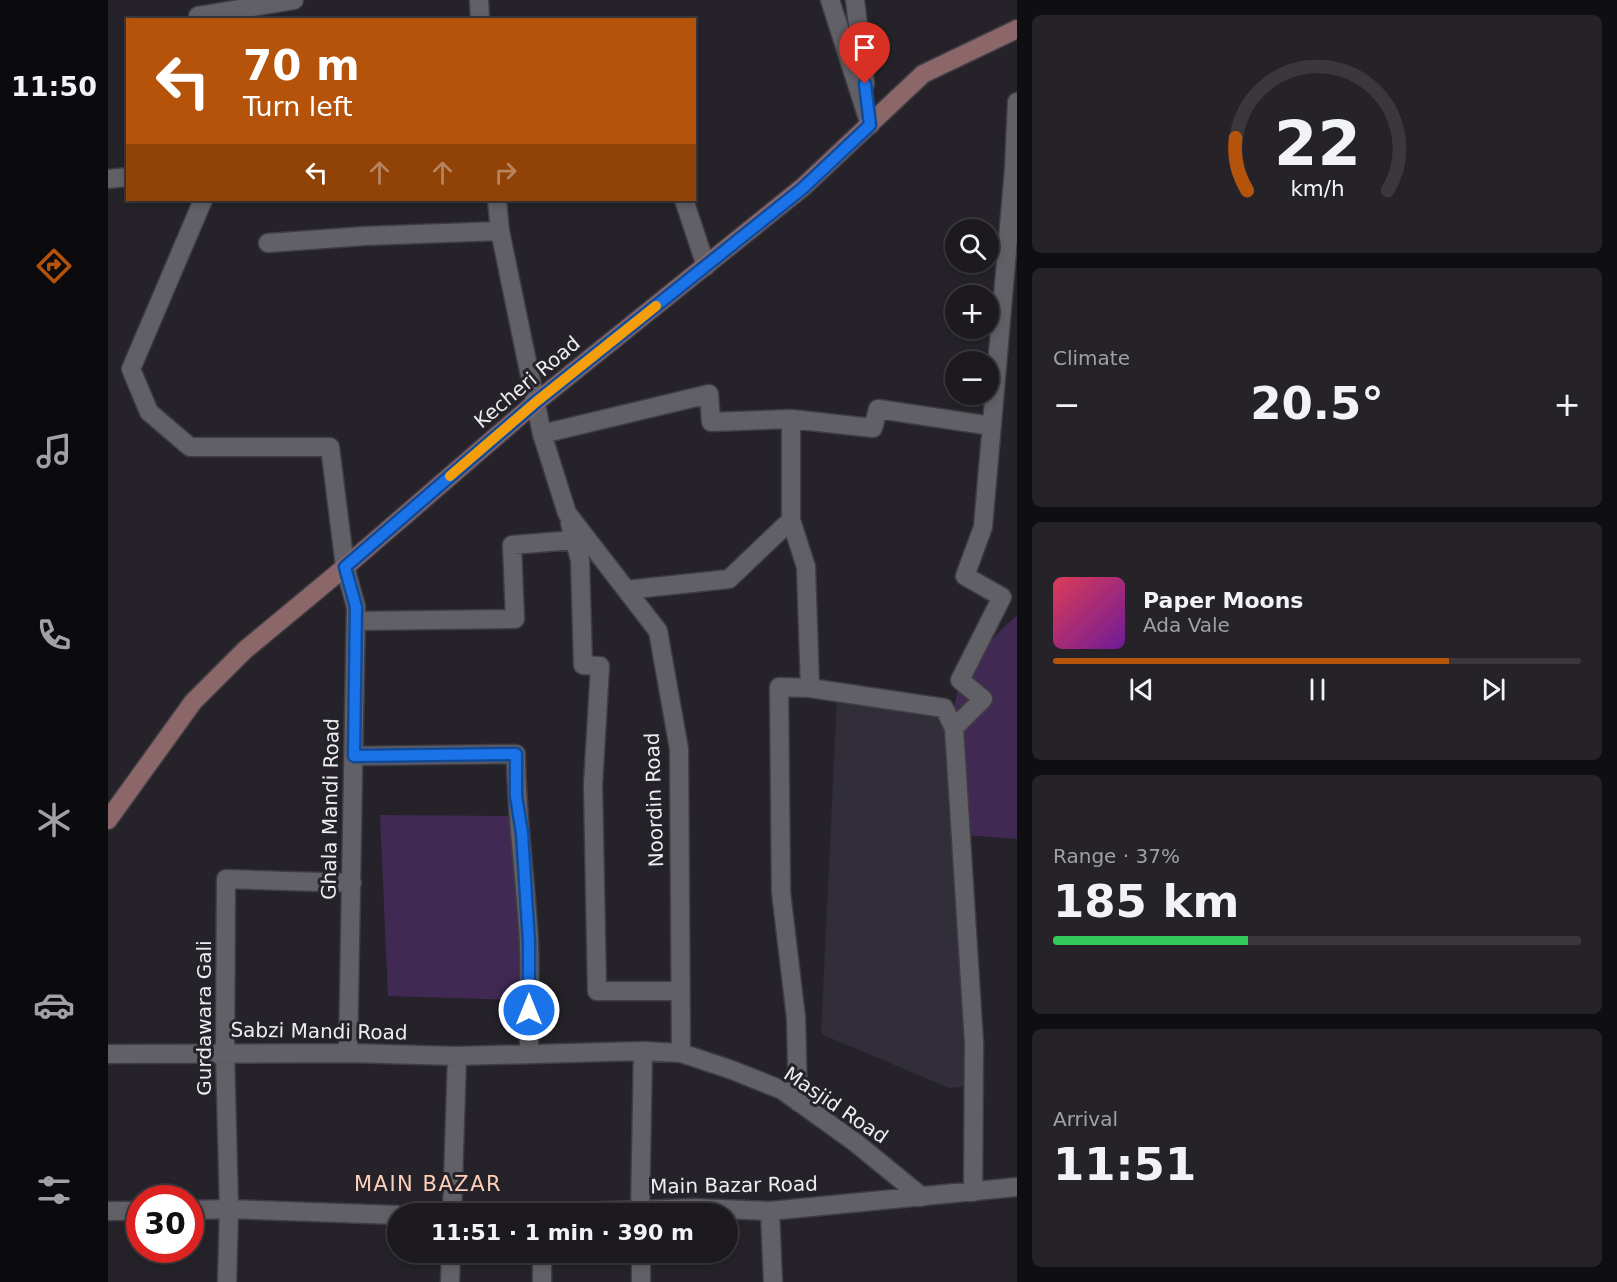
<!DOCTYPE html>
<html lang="en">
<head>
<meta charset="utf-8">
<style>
  :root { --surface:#1c1a1f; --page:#252328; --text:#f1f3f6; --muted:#a0a1a4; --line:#3a383d; --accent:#b45309 }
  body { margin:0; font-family:"DejaVu Sans",sans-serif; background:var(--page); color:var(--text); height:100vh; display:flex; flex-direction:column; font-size:22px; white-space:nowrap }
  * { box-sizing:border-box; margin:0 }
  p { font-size:20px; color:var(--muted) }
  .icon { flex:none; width:33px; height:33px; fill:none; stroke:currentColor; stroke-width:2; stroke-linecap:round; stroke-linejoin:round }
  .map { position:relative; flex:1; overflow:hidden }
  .side { display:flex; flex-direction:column; gap:15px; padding:15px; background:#0f0e11; width:600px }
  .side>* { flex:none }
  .guide { position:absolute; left:18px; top:18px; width:570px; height:183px; border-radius:0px; box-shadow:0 3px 9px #0003,0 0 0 2px var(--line); background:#b45309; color:#fff; overflow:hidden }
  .fabs { position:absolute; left:837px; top:219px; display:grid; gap:12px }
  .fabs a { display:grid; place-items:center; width:54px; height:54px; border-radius:50%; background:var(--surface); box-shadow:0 3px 9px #0003,0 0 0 2px var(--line); font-size:30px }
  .speed { position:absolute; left:18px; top:1185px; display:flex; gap:12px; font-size:30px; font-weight:700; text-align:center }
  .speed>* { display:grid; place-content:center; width:78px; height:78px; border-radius:50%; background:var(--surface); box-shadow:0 3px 9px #0003,0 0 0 2px var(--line); line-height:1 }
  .speed .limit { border:9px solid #d22; background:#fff; color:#111 }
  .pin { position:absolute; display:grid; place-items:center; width:51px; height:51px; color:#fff; margin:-62px -26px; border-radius:50% 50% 50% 0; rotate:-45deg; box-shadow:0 0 6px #0007 }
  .pin .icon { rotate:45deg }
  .me { position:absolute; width:66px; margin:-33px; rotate:0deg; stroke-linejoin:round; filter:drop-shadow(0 0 4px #0008) }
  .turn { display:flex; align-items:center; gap:21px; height:126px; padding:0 18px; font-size:27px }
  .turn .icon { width:78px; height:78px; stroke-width:2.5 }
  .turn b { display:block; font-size:42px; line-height:51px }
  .lanes { display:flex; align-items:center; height:57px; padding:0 18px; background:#0003; justify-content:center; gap:30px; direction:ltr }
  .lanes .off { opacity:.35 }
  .big { font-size:45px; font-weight:600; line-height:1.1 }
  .side .tile { flex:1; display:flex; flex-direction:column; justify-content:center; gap:9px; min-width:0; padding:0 21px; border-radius:9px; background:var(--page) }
  .side .dial { align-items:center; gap:0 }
  .dial svg { height:156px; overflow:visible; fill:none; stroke:var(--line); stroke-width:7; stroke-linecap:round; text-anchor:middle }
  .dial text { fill:var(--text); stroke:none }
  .song { display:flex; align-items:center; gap:18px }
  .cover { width:72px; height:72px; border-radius:9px; background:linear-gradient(135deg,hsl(350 70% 55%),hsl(280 70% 35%)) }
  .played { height:6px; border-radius:3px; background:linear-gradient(90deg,var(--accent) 75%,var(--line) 75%) }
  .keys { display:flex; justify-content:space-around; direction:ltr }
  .heat { display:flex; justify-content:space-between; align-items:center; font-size:33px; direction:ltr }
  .charge { height:9px; border-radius:4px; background:linear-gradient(90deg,#34c759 37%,var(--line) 0) }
  .trip { position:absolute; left:279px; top:1203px; width:351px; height:60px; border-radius:30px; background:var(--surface); box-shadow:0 3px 9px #0003,0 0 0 2px var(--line); font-weight:600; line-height:60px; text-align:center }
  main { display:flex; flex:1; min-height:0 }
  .tab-bar { display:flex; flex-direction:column; width:108px; justify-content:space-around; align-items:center; background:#0b0a0c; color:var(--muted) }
  .tab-bar .icon { width:42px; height:42px }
  .tab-bar .selected { color:var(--accent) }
  .tab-bar b { font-size:27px; color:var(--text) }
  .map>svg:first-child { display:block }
</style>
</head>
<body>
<main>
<nav class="tab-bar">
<b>11:50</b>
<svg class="icon selected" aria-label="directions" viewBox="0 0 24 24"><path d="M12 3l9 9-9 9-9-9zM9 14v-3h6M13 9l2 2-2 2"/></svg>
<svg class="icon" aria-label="music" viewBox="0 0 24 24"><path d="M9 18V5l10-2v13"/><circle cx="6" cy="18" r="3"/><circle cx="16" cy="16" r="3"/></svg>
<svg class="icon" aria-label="phone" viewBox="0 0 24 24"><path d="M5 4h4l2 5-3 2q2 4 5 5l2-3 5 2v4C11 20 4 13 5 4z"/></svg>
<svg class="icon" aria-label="climate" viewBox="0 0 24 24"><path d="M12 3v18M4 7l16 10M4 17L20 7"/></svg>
<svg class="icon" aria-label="car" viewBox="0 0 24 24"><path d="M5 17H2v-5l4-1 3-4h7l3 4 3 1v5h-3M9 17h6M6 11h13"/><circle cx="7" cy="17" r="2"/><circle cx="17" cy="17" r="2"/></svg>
<svg class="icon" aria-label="filters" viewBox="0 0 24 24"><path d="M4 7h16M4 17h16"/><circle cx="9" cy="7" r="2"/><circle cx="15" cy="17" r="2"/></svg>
</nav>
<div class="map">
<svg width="909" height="1282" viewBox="0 0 909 1282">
  <rect width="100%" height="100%" fill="#252329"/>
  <path fill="#312e39" d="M729 698 836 713 841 817 859 940 862 1086 841 1088 713 1034Z"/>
  <path fill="#402a54" d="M909 615V839L844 834 838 752 852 677 887 636Z
    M272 815 410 816 414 1000 280 996Z"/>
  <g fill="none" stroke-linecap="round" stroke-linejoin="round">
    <defs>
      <path id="street" d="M371 0 372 20
        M722 0 762 125
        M747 0 757 84
        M91 20 90 16 186 0
        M0 179 20 177
        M95 200 23 369 41 412 82 447H222L237 567 248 607 240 1053
        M389 200 392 231 434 434 459 513 550 631 571 749 573 1053
        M576 200 598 266
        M160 243 257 236 392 231
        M434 434 601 394 603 422 683 419 765 428 770 409 884 426
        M683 520 698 567 702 688 836 708 846 728
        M462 523 472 560 475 665 492 666 485 785 489 991H572
        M518 590 621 579 683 520V419
        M248 621 407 619 404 545 466 540
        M246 756 408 754C408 817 418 880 421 943 422 980 421 1017 421 1054
        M0 1054 240 1053 349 1056 535 1051 573 1053 624 1070 674 1090 748 1143 814 1197
        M690 1102 688 1018 673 892 671 687 702 688
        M865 1192 866 1043 846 728 875 699 852 680 894 597 857 576 875 527 906 170 909 102
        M82 1210 121 1209 290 1215
        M0 1211H32
        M662 1211 665 1282
        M344 1214 349 1056
        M415 1214 588 1208 662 1211 909 1187
        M532 1214 535 1051
        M533 1252V1282
        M119 1282 121 1209 117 1053 118 879 244 883
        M342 1282 343 1252
        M434 1282V1252"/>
      <path id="secondary" d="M0 820 85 702 137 650 237 567 428 402 695 187 815 74 909 29"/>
    </defs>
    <use href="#street" stroke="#3f3d43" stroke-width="21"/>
    <use href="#secondary" stroke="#3f3d43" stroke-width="21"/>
    <use href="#street" stroke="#626067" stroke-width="18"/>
    <use href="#secondary" stroke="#8c676a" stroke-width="18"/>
  </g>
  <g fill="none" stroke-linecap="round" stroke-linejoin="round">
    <defs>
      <path id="route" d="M421 1010V943L414 833 408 796V754L246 756 248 607 237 567 428 402 695 188 762 125 757 84"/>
    </defs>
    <use href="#route" stroke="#114b97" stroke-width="15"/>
    <use href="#route" stroke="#1a73e8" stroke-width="10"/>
    <path stroke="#f59e0b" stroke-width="10" d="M342 476 428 402 548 306"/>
  </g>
  <g text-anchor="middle" stroke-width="6" stroke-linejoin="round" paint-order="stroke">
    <g font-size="20" fill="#edecf0" stroke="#252329">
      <text transform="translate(419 382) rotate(-40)" y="7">Kecheri Road</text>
      <text transform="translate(546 800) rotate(-92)" y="7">Noordin Road</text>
      <text transform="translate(222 809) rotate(-89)" y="7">Ghala Mandi Road</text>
      <text transform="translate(96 1018) rotate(-90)" y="7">Gurdawara Gali</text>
      <text transform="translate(211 1031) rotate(1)" y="7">Sabzi Mandi Road</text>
      <text transform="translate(728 1105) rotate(34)" y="7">Masjid Road</text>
      <text transform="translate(626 1185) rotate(-1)" y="7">Main Bazar Road</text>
    </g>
    <g font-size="21" letter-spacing="1.5" fill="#fdceba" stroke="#252329">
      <text x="320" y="1191">MAIN BAZAR</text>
    </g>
  </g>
</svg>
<div class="fabs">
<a><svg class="icon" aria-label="search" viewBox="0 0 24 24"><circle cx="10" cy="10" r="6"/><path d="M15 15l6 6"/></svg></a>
<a>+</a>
<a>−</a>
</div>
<div class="speed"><div class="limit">30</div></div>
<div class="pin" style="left:757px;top:84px;background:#d93025"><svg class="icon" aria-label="arrive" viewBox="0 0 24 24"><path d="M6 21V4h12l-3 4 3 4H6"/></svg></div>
<svg class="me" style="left:421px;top:1010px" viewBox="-20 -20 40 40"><circle r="17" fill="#1a73e8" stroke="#fff" stroke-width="3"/><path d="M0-11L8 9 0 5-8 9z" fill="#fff"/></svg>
<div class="trip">11:51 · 1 min · 390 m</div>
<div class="guide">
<div class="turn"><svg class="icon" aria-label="left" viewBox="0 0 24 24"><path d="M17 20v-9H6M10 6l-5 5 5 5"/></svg><div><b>70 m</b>Turn left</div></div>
<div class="lanes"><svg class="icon" aria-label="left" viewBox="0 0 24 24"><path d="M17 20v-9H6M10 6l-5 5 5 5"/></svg><svg class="icon off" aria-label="ahead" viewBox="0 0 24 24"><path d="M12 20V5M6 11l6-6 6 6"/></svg><svg class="icon off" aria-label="ahead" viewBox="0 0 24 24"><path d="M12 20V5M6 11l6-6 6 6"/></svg><svg class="icon off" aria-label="right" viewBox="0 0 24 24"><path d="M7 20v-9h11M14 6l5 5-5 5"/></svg></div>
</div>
</div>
<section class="side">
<div class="tile dial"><svg viewBox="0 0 100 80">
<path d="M14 69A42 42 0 1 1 86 69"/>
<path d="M14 69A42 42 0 0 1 8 42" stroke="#b45309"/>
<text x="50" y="56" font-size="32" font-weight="700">22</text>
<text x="50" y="72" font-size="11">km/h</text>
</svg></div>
<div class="tile"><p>Climate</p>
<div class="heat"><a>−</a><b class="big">20.5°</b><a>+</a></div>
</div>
<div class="tile">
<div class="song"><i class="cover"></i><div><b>Paper Moons</b><p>Ada Vale</p></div></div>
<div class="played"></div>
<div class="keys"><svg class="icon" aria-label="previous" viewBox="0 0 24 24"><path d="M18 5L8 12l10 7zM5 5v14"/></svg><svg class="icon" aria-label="pause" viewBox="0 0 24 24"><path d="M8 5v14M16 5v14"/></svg><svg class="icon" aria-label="next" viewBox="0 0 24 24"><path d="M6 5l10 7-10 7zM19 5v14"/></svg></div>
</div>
<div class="tile"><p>Range · 37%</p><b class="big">185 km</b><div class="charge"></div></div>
<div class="tile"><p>Arrival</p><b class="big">11:51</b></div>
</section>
</main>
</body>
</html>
